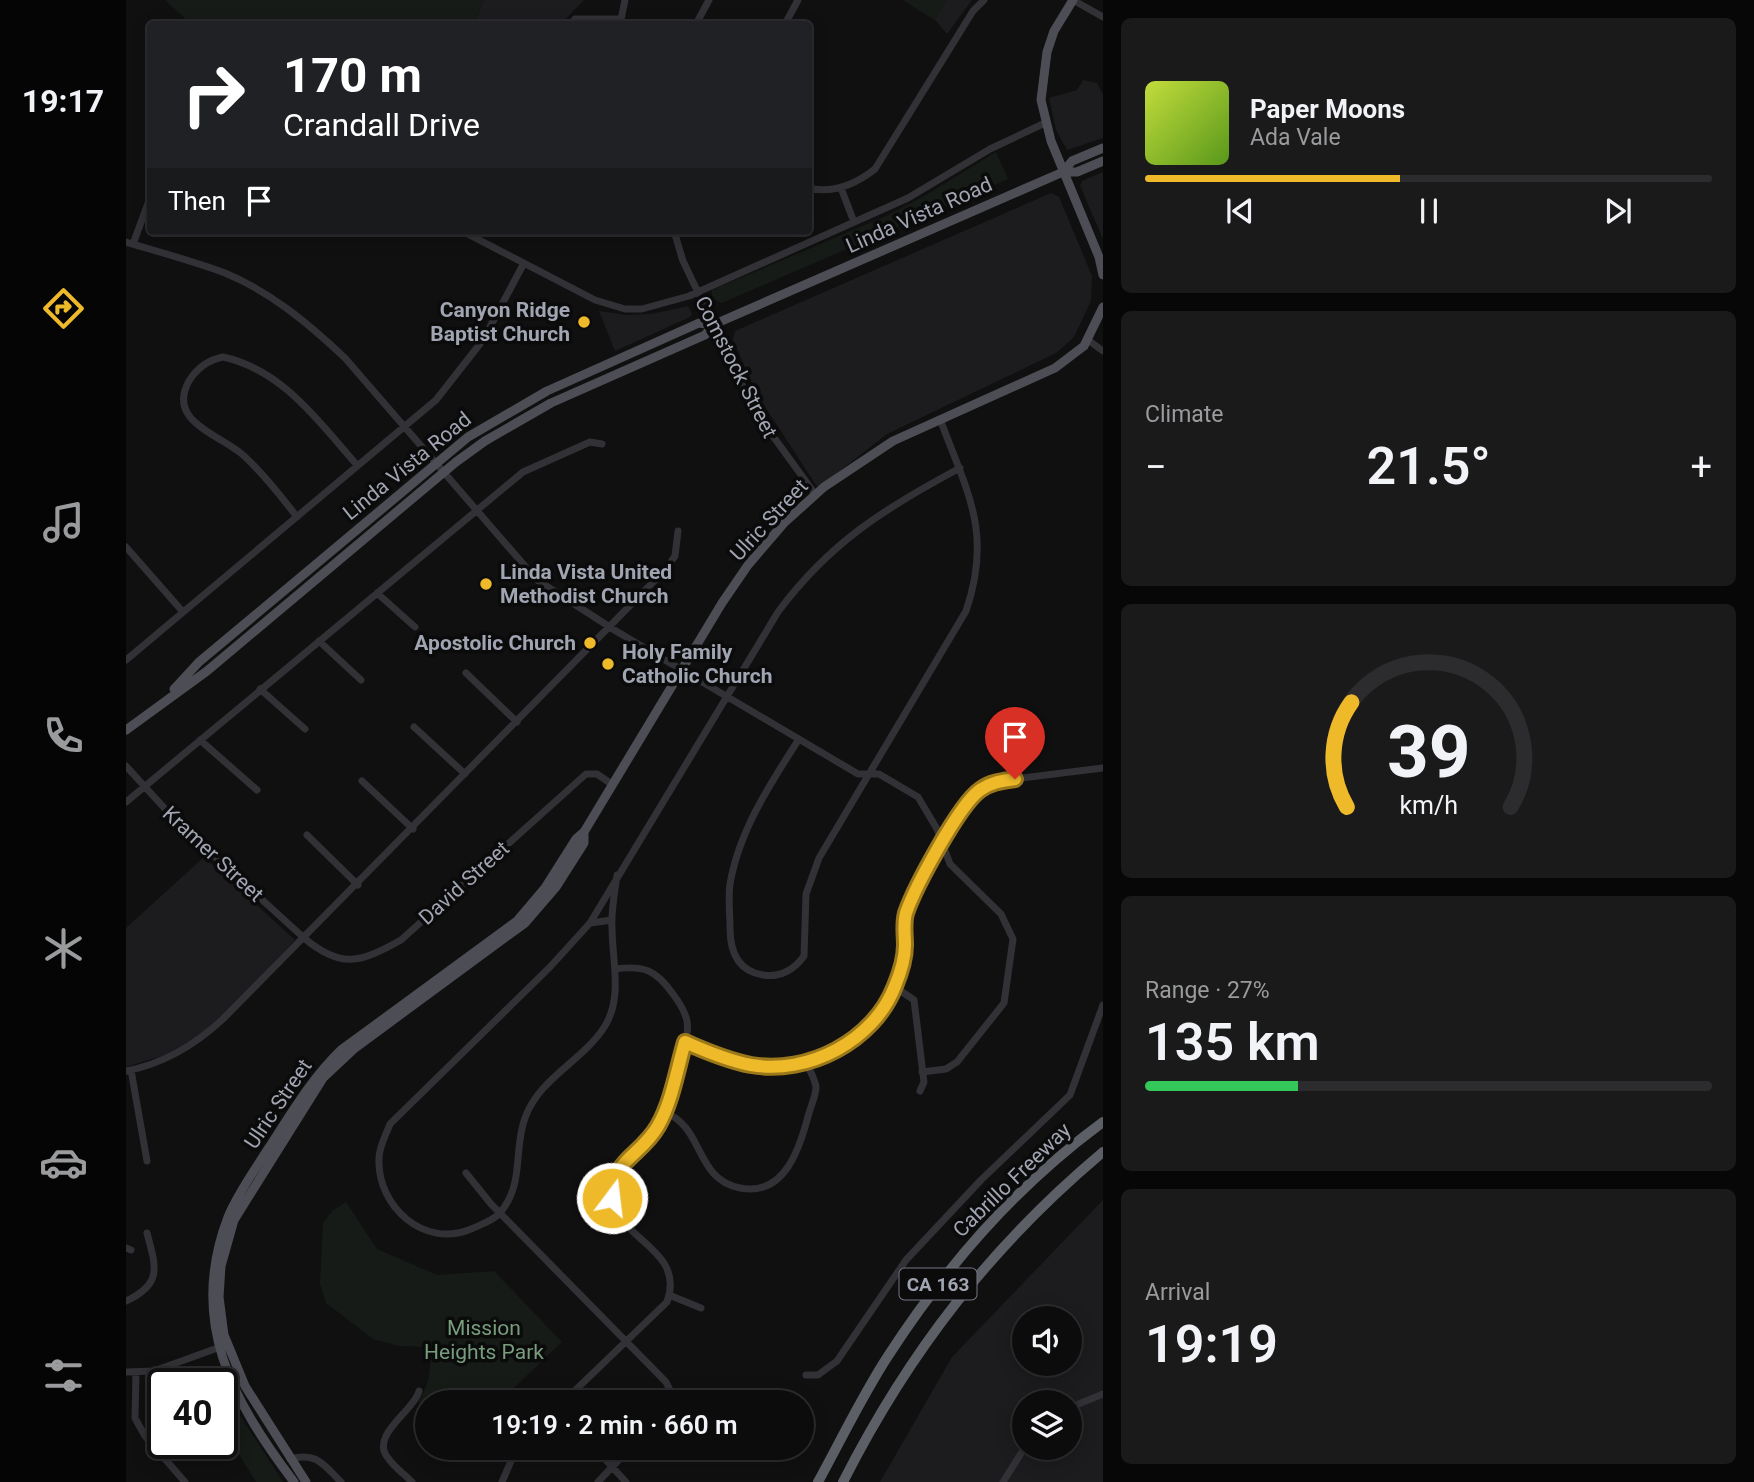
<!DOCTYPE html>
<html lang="en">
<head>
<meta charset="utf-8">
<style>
  :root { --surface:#0c0c0d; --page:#1a1a1b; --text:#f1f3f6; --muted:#9a9b9d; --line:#2c2c2e; --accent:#eeba2a }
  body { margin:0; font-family:Roboto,sans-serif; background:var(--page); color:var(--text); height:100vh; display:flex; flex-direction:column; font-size:26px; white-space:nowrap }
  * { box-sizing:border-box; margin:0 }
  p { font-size:23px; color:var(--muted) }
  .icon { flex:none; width:38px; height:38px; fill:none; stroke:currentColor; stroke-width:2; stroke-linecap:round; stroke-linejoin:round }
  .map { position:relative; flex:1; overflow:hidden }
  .details { display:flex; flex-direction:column; gap:18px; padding:18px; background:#070707; width:651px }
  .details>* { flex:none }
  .guide { position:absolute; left:21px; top:21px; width:665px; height:214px; border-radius:7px; box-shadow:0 4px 18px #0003,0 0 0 2px var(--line); background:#202124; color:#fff; overflow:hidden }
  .fabs { position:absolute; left:886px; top:1306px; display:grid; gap:14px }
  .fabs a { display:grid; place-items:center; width:70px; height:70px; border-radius:50%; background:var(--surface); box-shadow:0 4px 18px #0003,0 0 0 2px var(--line); font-size:35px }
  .speed { position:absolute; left:21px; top:1368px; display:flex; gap:14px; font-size:35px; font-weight:700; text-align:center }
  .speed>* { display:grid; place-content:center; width:91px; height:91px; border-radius:50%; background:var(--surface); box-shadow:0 4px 18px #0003,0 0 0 2px var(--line); line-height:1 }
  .speed .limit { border:4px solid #111; border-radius:10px; background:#fff; color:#111 }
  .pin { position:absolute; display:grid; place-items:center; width:60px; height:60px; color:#fff; margin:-72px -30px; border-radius:50% 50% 50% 0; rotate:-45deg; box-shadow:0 0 7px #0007 }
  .pin .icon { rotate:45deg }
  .me { position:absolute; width:77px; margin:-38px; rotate:15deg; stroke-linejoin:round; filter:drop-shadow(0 0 5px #0008) }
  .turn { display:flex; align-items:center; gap:24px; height:147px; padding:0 21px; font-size:32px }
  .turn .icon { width:91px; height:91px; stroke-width:2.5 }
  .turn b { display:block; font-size:49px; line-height:60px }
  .then { display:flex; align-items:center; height:66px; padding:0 21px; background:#0003; gap:14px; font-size:26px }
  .big { font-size:52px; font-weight:600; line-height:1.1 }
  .details .tile { flex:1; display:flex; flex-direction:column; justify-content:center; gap:10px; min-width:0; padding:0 24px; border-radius:10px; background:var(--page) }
  .details .dial { align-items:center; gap:0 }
  .dial svg { height:182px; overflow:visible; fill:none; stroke:var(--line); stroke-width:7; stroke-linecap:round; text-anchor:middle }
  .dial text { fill:var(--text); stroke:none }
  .song { display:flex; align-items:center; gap:21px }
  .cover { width:84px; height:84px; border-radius:10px; background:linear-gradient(135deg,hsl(70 70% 55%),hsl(90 70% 35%)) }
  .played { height:7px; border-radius:4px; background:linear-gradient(90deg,var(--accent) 45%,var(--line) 45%) }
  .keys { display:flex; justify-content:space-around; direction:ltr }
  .heat { display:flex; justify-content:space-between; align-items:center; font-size:38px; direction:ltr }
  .charge { height:10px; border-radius:5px; background:linear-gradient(90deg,#34c759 27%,var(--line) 0) }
  .trip { position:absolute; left:289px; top:1390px; width:399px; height:70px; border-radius:35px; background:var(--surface); box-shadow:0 4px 18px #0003,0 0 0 2px var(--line); font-weight:600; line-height:70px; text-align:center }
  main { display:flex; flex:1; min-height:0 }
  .tab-bar { display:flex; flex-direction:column; width:126px; justify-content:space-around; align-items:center; background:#050505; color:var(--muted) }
  .tab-bar .icon { width:49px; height:49px }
  .tab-bar .on { color:var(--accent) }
  .tab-bar b { font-size:32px; color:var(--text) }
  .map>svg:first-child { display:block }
</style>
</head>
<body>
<main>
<nav class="tab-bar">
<b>19:17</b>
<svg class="icon on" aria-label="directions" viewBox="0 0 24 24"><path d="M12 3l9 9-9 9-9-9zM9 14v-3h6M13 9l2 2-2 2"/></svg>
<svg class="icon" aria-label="music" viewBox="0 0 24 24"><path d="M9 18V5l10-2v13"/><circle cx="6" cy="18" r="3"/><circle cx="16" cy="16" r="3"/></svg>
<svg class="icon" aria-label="phone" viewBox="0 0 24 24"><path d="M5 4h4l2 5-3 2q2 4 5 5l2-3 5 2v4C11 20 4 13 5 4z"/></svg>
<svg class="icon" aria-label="climate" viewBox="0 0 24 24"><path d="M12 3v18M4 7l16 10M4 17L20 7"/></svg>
<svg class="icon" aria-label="car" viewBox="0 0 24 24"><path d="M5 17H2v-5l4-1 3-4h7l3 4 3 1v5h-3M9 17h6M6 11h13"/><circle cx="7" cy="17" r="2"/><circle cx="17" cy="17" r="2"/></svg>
<svg class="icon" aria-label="filters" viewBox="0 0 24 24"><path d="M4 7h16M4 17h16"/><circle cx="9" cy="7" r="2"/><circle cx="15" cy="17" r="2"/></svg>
</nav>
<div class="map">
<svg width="977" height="1482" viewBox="0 0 977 1482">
  <rect width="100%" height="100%" fill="#101011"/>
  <path fill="#1c1c1e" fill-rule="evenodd" d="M358 0H458L435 24H348Z
    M777 0H846L821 34 809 20Z
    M957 80 971 83 977 94V138L941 150 930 130 923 98 951 90Z
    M977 172V239L954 186 956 181Z
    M925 193 933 197 966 276 965 301 948 337 930 353 761 434 692 488 632 396 607 340 609 331Z
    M562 306 566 314 564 317 489 351 473 311 500 315 525 314Z
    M78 857 169 940 97 1016 70 1038 39 1055 0 1067V928Z
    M977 1200V1482H754L826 1357ZM898 1318H943V1363H898ZM898 1402H943V1447H898Z"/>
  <path fill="#161b17" d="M39 0H358L348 24H65Z
    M777 0H821L809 20Z
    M870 152 882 179 596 303 586 298V290L760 216 800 195Z
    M220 1202 251 1249 311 1275 368 1271 436 1342 373 1402H301V1409L292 1402C303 1384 307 1367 302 1347L273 1346 247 1339 200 1303 194 1284 197 1223 206 1211Z
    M96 1389H97L157 1482H130L96 1427Z"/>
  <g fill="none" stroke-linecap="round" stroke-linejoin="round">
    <path stroke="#313136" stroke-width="7" d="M947 0 977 17
      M445 24 449 19H493
      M494 24 499 0
      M570 24 583 0
      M659 24 672 0
      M682 188C707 194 730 184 749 169L847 11 858 0
      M715 188 728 222
      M336 231 469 300 499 309H516L563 296 782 198 864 149 919 123
      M548 231 557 261 628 410 689 494
      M0 242C33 252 67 261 99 273 145 292 183 324 219 358L411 580 490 631 732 774H753L792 797 811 829 824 864 875 914 887 939 878 1003 831 1062 820 1069 796 1072
      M7 244 24 198
      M962 340 977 351
      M171 517C155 496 137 473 117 455 95 435 40 422 63 381 71 368 82 360 97 357 157 370 193 422 231 465
      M0 547 57 612
      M251 593 289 627
      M193 641 235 680
      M0 660 310 400 357 340 398 263
      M340 673 391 722
      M134 689 179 729
      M288 727 339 774
      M673 739C644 784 613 831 604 884 602 898 604 914 604 928 604 951 611 971 637 975 654 978 669 969 678 956L680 894 693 858 840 611C867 532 841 492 814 419
      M74 740 131 790
      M0 766 52 823 178 938C215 969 234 963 275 940L460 774H471L487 785
      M236 781 287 829
      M0 802 397 472 464 442 476 444
      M181 835 232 885
      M486 920 464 923 424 967 264 1124C260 1135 253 1146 253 1159 251 1206 298 1249 345 1229 354 1225 366 1221 373 1214 399 1185 387 1150 399 1118 413 1078 457 1061 479 1026 497 996 486 961 486 927 485 910 489 892 491 875
      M464 923 652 612C703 543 759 508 834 468
      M769 987 788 1000 798 1082 794 1091
      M559 1042C579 1051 604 1061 625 1065 682 1075 748 1041 769 986 780 958 774 930 784 902L841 801 852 791 871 781 977 768
      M5 1070 21 1161
      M0 1071C37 1064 70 1044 97 1019L540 569 549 556 552 531
      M538 1112C579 1127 568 1179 614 1188 660 1197 674 1146 683 1113 685 1106 690 1095 690 1087 689 1079 683 1069 680 1062
      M340 1173 365 1204 540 1382 550 1402
      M0 1248 5 1250
      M543 1295 575 1308
      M0 1301C37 1284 30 1267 21 1233
      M0 1372 28 1371 97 1346
      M10 1372 9 1418 19 1436 59 1482
      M680 1375H692L711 1361 780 1260 855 1180 944 1095 977 1005
      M437 1402 541 1302C560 1249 492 1241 486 1197 482 1165 515 1151 531 1128 541 1113 565 1039 561 1021 559 1011 553 1002 547 994 530 970 518 965 489 969
      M943 1408 977 1394
      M468 1447 500 1482
      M164 1459C191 1452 197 1464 215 1482
      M286 1482C278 1474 268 1467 262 1458 243 1435 288 1411 293 1391
      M376 1482 391 1447
      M472 1482 505 1447
      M877 1482 899 1447"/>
    <path stroke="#4d4e55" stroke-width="9" d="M947 0 928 31 921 52 915 100 925 141 973 257 977 275
      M937 172 946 161 977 148
      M48 689 73 662 342 437 421 391 573 323 587 325
      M0 730 81 671 330 462 359 441 425 403 579 335 587 325 598 320 937 172H951L977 161
      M168 1482C106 1400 62 1321 102 1217 112 1193 128 1171 142 1149 165 1114 185 1079 215 1050L391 921 419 888 450 839 458 832 596 603 622 565 658 523 698 487 767 441 929 368 958 346 977 307
      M180 1482 119 1386 98 1335 93 1297 95 1266 108 1220 197 1078 229 1048 399 923 430 887 458 843V832"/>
    <path stroke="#5d5f67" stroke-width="10" d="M692 1482C715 1440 736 1396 762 1356 819 1268 891 1185 977 1122
      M717 1482C783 1352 865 1246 977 1152"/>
  </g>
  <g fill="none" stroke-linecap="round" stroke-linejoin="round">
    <defs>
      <path id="route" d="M486 1198C486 1159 515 1156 532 1126 546 1102 551 1069 559 1042 579 1051 604 1061 625 1065 682 1075 748 1041 769 986 774 974 779 958 779 945 779 934 777 924 780 913 789 887 833 805 854 790 865 782 876 781 889 779"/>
    </defs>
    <use href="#route" stroke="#9b791b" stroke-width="18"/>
    <use href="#route" stroke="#eeba2a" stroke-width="12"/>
  </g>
  <g fill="#eeba2a" stroke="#0b0b0c" stroke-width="2.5">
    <circle cx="458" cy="322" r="7"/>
    <circle cx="360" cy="584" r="7"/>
    <circle cx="464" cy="643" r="7"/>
    <circle cx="482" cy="664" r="7"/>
  </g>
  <g text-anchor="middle" stroke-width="7" stroke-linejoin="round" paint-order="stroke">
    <rect fill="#0b0b0c" stroke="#747780" stroke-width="2" x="773.5" y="1268.5" width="77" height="31" rx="5"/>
    <g font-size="19" font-weight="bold" fill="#a1a5b2">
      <text x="812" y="1291">CA 163</text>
    </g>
    <g font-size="21" fill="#a1a5b2" stroke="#0b0b0c">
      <text transform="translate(793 215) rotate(-24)" y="7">Linda Vista Road</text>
      <text transform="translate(610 367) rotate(63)" y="7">Comstock Street</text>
      <text transform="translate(281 466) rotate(-39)" y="7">Linda Vista Road</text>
      <text transform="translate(643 520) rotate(-47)" y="7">Ulric Street</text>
      <text transform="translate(87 854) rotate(43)" y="7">Kramer Street</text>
      <text transform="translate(338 883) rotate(-42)" y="7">David Street</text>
      <text transform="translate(152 1104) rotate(-56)" y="7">Ulric Street</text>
      <text transform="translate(886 1180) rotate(-44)" y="7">Cabrillo Freeway</text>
    </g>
    <g font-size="21" font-weight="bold" fill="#a1a5b2" stroke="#0b0b0c" text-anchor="end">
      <text x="444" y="317">Canyon Ridge<tspan x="444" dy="24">Baptist Church</tspan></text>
      <text x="374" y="579" text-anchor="start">Linda Vista United<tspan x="374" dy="24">Methodist Church</tspan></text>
      <text x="450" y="650">Apostolic Church</text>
      <text x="496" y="659" text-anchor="start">Holy Family<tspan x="496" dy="24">Catholic Church</tspan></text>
    </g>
    <g font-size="21" fill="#789d7d" stroke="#0b0b0c">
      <text x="358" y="1335">Mission<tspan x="358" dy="24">Heights Park</tspan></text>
    </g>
  </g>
</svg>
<div class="fabs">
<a><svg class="icon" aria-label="sound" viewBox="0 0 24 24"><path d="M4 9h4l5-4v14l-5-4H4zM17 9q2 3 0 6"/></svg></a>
<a><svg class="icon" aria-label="layers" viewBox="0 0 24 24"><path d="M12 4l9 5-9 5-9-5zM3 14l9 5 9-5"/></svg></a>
</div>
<div class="speed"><div class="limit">40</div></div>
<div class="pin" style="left:889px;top:779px;background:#d93025"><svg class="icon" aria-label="arrive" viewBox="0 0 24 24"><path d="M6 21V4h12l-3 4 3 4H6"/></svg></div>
<svg class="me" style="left:486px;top:1198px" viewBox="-20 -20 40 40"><circle r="17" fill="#eeba2a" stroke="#fff" stroke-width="3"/><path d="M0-11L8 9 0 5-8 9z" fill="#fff"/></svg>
<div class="trip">19:19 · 2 min · 660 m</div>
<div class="guide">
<div class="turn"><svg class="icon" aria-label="right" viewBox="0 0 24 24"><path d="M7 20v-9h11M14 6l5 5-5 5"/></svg><div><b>170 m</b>Crandall Drive</div></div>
<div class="then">Then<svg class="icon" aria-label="arrive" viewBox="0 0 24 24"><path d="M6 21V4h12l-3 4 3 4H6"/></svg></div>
</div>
</div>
<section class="details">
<div class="tile">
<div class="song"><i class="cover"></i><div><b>Paper Moons</b><p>Ada Vale</p></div></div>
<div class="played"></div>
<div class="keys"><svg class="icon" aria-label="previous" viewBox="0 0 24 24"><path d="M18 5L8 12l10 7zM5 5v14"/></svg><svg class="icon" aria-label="pause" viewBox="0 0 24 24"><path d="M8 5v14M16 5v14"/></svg><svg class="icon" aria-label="next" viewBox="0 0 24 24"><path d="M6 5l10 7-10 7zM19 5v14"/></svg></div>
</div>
<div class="tile"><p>Climate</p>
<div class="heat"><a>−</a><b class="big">21.5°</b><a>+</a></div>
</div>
<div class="tile dial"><svg viewBox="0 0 100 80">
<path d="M14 69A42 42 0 1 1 86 69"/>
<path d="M14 69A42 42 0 0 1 16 23" stroke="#eeba2a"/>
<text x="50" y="56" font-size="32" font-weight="700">39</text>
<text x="50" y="72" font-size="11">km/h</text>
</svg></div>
<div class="tile"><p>Range · 27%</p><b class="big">135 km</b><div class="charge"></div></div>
<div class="tile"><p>Arrival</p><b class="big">19:19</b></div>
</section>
</main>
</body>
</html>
